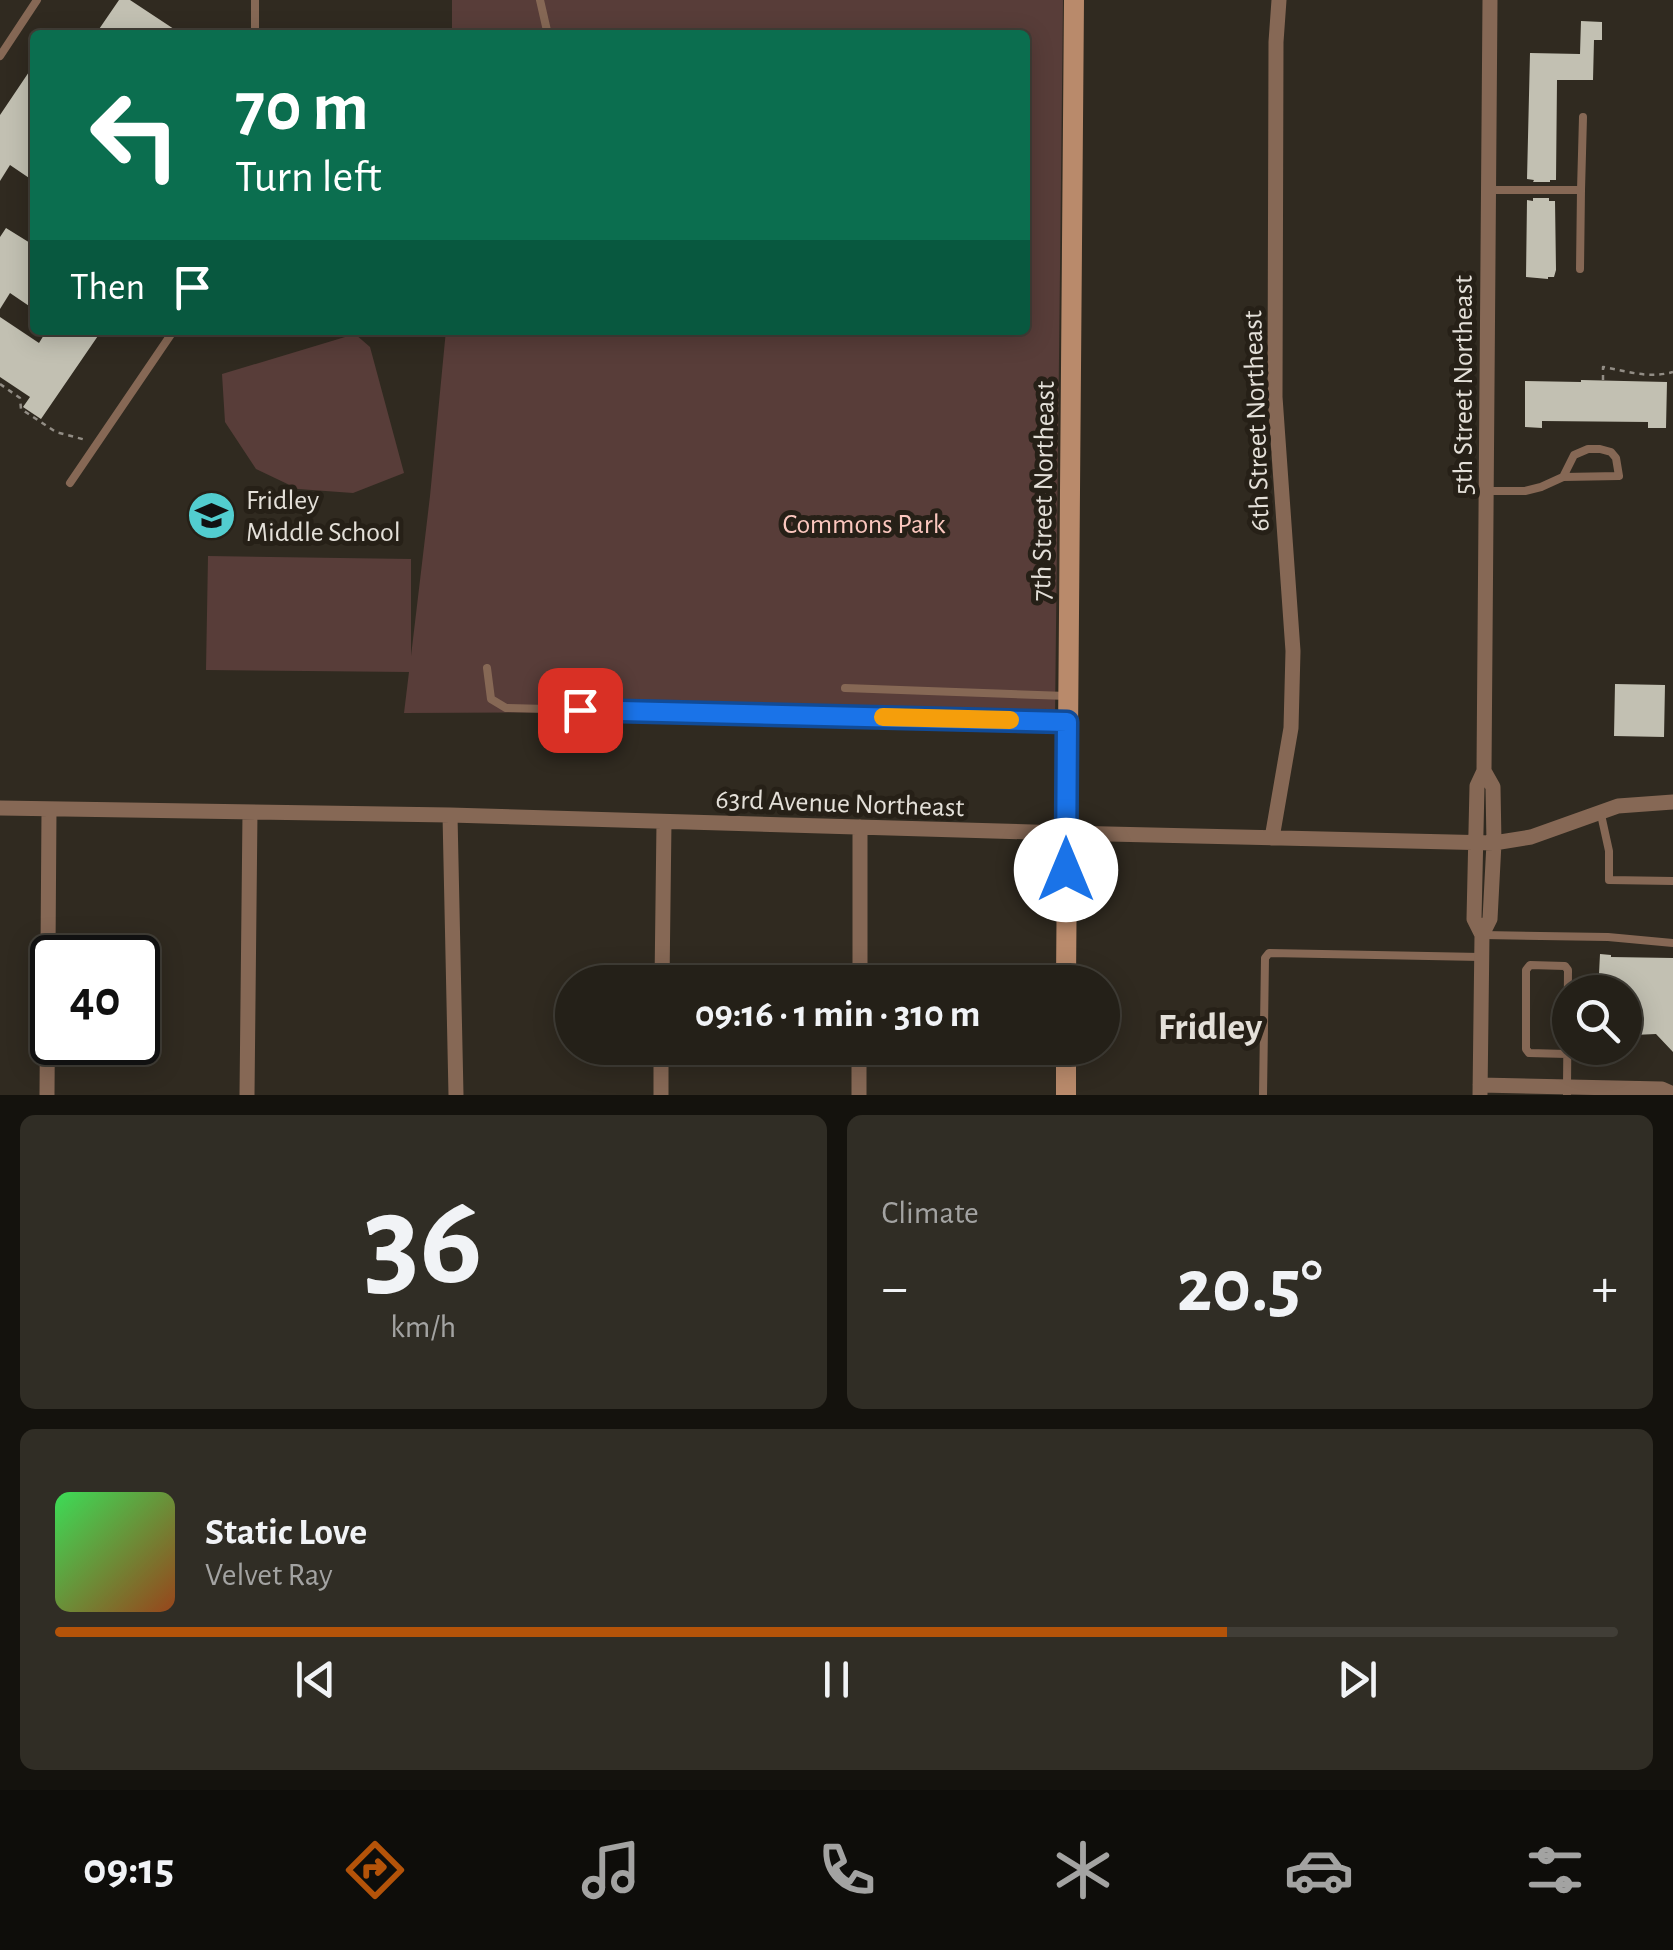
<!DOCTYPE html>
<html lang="en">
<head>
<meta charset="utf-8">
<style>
  :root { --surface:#242018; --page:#302d25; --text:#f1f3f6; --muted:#a3a3a2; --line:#413e37; --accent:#b45309 }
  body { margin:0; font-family:"Alegreya Sans",sans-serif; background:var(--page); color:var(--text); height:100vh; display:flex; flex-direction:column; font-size:38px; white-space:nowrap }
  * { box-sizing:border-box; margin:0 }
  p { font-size:32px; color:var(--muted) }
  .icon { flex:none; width:55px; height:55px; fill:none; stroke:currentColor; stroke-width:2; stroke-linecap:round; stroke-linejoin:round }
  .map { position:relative; height:1095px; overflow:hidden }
  .sheet { display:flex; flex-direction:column; gap:20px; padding:20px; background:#14120d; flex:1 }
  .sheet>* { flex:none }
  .hud { position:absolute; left:30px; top:30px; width:1000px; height:305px; border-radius:10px; box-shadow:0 5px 25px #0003,0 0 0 2px var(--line); background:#0b6e4f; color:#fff; overflow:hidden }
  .controls { position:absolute; left:1552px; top:975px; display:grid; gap:20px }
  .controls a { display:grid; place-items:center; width:90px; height:90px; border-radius:50%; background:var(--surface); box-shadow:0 5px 25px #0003,0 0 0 2px var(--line); font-size:50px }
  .speed { position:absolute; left:30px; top:935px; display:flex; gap:20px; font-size:50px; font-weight:700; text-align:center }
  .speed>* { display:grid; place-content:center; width:130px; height:130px; border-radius:50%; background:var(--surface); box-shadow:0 5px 25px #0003,0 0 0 2px var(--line); line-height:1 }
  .speed .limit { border:5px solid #111; border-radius:15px; background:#fff; color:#111 }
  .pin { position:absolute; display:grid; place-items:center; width:85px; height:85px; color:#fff; margin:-42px; border-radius:20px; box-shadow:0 5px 15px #0006 }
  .me { position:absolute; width:110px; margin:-55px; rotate:0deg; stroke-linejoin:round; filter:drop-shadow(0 0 8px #0008) }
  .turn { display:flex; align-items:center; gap:35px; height:210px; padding:0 40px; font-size:45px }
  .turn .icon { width:130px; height:130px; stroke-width:2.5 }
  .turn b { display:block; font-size:70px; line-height:85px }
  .then { display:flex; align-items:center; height:95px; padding:0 40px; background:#0003; gap:20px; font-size:38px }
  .big { font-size:75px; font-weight:600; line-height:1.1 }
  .sheet .card { flex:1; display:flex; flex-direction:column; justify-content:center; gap:15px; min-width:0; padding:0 35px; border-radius:15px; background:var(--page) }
  .sheet .dial { align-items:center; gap:0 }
  .dial b { font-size:130px; line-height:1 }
  .song { display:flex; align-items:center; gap:30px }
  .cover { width:120px; height:120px; border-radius:15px; background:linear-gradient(135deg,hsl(130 70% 55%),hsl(20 70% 35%)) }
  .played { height:10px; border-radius:5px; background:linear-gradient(90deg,var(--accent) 75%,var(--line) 75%) }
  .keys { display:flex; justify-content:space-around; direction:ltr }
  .heat { display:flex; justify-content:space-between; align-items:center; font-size:55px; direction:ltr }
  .sheet .tiles { flex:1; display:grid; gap:20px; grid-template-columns:1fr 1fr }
  .card:last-child { grid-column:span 2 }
  .trip { position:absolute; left:555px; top:965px; width:565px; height:100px; border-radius:50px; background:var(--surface); box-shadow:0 5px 25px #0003,0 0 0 2px var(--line); font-weight:600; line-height:100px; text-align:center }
  .menu { display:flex; height:160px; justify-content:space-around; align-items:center; background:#0e0d0a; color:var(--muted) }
  .menu .icon { width:70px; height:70px }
  .menu .selected { color:var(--accent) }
  .menu b { font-size:45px; color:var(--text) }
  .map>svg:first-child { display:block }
</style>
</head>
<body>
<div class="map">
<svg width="1673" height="1095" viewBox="0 0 1673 1095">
  <rect width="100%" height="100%" fill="#302a20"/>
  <path fill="#583d39" d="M452 0H1063L1055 718 654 712 404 713 409 672 206 670 208 556 411 559V656L430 496 446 330H1025V35H452Z
    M355 334 370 347 404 473 353 493 298 489 256 469 225 422 222 374Z"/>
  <path fill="#c2c0b2" d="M119 0H130L183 35H95Z
    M1581 21 1602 22V40H1594L1593 80H1557L1556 180H1550V182H1533L1534 180 1527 179 1530 53 1580 54Z
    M35 63V182L10 165 0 181V115Z
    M1533 198H1549V201H1555L1556 270 1554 277H1548V279L1526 277 1527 200 1533 201Z
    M6 228 35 246V310L10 293 0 309V237Z
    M0 317 39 343 47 330H102L41 419 23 407 30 397 0 377Z
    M1581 380 1667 382 1666 428H1648V422L1542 421V428L1525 427V381L1581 382Z
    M1615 684 1665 685 1664 737 1614 736Z
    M1600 954 1611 955V957L1673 958V1052L1656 1034 1634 1035 1635 1019H1625V992H1590V974H1599Z"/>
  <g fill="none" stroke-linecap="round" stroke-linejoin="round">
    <path stroke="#928d85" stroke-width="2.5" stroke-dasharray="5 5" stroke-linecap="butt" d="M1603 380V367C1627 371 1648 379 1673 372
      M0 384 20 398 21 409 56 432 86 440"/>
    <path stroke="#866855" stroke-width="8" d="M255 0V35
      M540 0 548 35
      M0 56 37 0
      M1488 190H1581L1580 269
      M1581 190 1583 117
      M70 483 174 330
      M1486 491H1525L1541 487 1563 477 1574 455 1588 449H1600L1611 452 1616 458 1619 476 1563 477
      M487 668 491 699 506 708 1067 722
      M845 688 1067 696
      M1600 810 1609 851V880L1673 881
      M1483 935 1608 937 1673 943
      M1263 1095 1265 958 1269 953 1481 957
      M1567 1095V1087L1568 970 1565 966 1530 965 1526 970V1049L1529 1053 1567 1054"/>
    <path stroke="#866855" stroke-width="15" d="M0 808 450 815 1065 833 1494 843 1531 837 1618 806 1673 802
      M450 815 456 1095
      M1272 838 1291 728 1293 651 1275 397 1276 42 1279 0
      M1482 935 1474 919 1477 786 1484 771 1490 0
      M662 982 664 822
      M860 982V827
      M1480 1085 1662 1089 1673 1094
      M47 1095 49 810
      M247 1095 250 812
      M661 1095V1048
      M859 1095V1048
      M1480 1095 1482 935 1490 919 1494 843 1493 787 1484 771"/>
    <path stroke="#b98a6b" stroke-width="20" d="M1066 982 1074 0
      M1066 1048V1095"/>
  </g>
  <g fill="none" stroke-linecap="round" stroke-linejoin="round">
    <defs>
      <path id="route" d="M580 710 1067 722 1066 870"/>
    </defs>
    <use href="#route" stroke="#114b97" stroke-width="25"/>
    <use href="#route" stroke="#1a73e8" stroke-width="18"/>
    <path stroke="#f59e0b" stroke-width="18" d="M883 717 1010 720"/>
  </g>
  <defs>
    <symbol id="school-disc" viewBox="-11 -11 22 22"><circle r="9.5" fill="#52cdcf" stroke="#262017"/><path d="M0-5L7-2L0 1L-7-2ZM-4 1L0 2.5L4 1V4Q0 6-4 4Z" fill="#111"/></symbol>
  </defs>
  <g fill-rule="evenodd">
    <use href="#school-disc" x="184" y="488" width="55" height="55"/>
  </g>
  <g text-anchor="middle" stroke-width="10" stroke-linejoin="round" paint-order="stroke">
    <g font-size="28" fill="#e4e0d9" stroke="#262017">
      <text transform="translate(1462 385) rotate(-90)" y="10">5th Street Northeast</text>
      <text transform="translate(1255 421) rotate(-92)" y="10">6th Street Northeast</text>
      <text transform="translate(1042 491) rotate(-89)" y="10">7th Street Northeast</text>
      <text transform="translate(840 802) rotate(2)" y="10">63rd Avenue Northeast</text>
    </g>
    <g font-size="28" fill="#e4e0d9" stroke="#262017" text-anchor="start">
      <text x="246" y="509">Fridley<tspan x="246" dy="32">Middle School</tspan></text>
    </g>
    <g font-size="28" fill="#fbc7be" stroke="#262017">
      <text x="864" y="533">Commons Park</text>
    </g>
    <g font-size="38" font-weight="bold" fill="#e4e0d9" stroke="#262017">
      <text x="1210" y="1039">Fridley</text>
    </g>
  </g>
</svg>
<div class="controls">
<a><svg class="icon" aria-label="search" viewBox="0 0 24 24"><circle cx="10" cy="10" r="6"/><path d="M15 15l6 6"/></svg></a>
</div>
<div class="speed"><div class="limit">40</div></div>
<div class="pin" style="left:580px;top:710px;background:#d93025"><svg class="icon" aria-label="arrive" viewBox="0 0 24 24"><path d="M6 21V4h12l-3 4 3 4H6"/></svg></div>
<svg class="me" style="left:1066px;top:870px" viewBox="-20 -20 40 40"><circle r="19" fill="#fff"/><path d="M0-13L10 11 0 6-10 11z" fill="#1a73e8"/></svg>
<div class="trip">09:16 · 1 min · 310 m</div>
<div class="hud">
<div class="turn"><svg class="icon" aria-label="left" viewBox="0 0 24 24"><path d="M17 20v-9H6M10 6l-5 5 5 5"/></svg><div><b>70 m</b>Turn left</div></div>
<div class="then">Then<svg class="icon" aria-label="arrive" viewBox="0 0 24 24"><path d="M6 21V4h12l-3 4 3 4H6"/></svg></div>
</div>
</div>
<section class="sheet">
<div class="tiles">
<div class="card dial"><b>36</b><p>km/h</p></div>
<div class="card"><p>Climate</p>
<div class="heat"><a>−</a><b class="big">20.5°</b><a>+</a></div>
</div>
<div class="card">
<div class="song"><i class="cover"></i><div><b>Static Love</b><p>Velvet Ray</p></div></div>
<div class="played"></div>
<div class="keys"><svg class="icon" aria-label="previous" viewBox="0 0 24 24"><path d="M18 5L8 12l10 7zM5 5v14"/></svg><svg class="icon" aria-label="pause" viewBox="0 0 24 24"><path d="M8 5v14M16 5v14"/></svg><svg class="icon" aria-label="next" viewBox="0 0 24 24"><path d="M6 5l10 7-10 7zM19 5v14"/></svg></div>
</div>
</div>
</section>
<nav class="menu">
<b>09:15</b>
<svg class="icon selected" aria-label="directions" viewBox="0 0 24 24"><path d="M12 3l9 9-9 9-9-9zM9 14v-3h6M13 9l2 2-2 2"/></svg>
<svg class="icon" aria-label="music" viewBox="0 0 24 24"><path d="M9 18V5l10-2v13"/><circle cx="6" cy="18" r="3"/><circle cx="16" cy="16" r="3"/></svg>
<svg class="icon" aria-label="phone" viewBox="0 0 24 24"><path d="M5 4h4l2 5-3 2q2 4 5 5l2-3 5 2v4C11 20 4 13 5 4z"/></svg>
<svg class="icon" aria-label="climate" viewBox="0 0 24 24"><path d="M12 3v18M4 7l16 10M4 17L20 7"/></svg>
<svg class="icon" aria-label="car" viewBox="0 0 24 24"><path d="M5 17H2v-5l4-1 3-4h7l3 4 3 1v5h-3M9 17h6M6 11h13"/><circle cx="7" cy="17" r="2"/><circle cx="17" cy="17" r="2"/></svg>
<svg class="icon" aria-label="filters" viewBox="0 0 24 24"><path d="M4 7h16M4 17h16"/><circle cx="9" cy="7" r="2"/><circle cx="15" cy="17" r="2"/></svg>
</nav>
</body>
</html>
